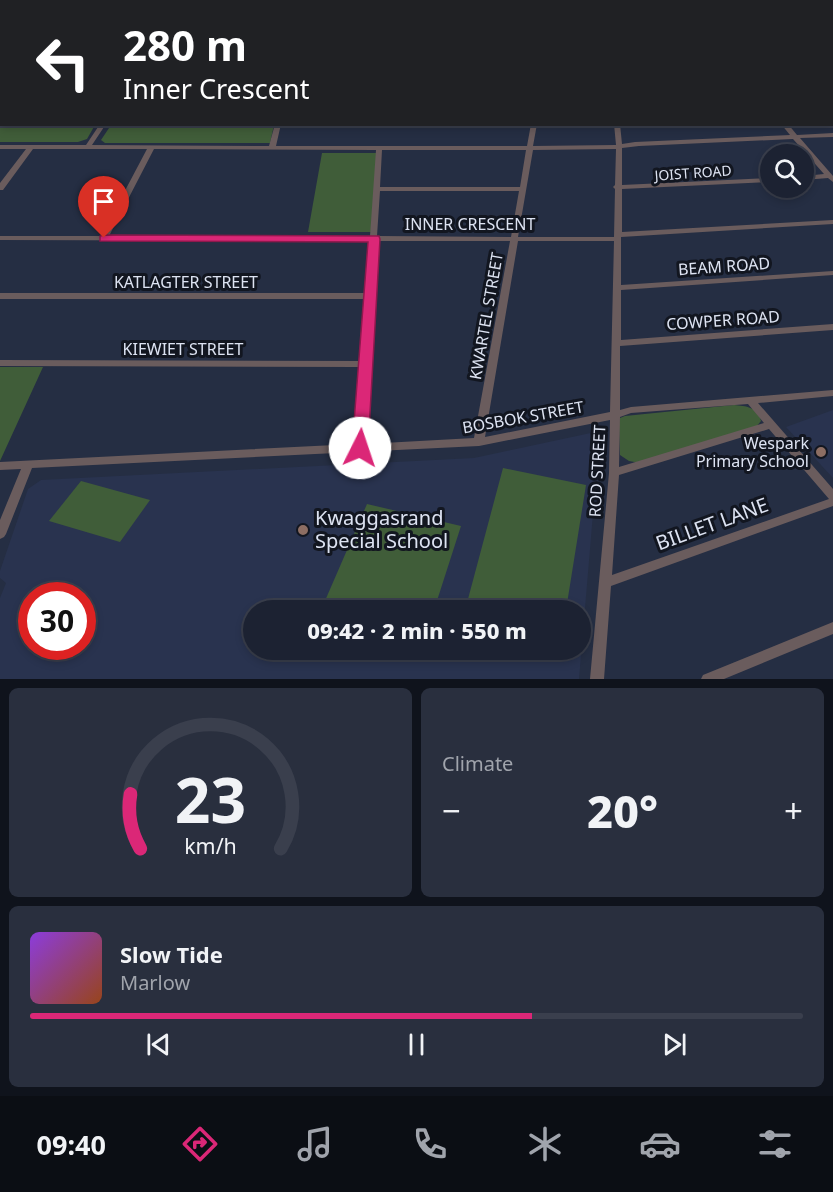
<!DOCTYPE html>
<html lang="en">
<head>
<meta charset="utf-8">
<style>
	body { margin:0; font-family:"Noto Sans",sans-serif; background:#292f3e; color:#f1f3f6; height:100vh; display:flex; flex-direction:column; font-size:22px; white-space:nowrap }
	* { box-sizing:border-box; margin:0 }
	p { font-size:20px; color:#a0a4ac }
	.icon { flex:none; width:33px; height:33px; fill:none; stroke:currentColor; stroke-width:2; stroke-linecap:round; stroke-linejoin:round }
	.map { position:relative; height:679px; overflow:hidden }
	.sheet { display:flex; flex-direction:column; gap:9px; padding:9px; background:#0f131c; flex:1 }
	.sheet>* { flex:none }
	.hud { position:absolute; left:0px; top:0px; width:834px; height:126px; box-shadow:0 3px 9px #0003,0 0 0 2px #3a3f4d; background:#202124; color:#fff; overflow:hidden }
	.fabs { position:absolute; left:760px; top:144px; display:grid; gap:12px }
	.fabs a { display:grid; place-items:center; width:54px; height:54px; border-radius:50%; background:#1c2232; box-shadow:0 3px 9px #0003,0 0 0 2px #3a3f4d; font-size:30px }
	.speed { position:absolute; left:18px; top:582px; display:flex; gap:12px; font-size:30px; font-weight:700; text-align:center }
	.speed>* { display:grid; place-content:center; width:78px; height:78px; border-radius:50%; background:#1c2232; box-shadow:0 3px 9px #0003,0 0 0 2px #3a3f4d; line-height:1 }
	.speed .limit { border:9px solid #d22; background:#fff; color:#111 }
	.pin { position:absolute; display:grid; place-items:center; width:51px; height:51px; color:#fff; margin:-62px -26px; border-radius:50% 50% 50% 0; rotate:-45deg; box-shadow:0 0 6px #0007 }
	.pin .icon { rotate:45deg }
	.me { position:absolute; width:66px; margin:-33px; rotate:4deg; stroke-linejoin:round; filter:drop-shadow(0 0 4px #0008) }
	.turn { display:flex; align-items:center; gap:21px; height:126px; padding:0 24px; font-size:27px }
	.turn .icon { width:78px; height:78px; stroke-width:2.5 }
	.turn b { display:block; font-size:42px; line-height:51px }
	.big { font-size:45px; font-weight:800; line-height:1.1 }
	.sheet .card { flex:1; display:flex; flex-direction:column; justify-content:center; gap:9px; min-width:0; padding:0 21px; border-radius:9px; background:#292f3e }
	.sheet .dial { align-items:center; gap:0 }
	.dial svg { height:156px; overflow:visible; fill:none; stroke:#3a3f4d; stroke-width:7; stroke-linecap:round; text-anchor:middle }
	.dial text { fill:#f1f3f6; stroke:none }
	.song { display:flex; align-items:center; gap:18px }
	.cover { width:72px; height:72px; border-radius:9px; background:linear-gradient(135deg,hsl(270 70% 55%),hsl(20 70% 35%)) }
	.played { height:6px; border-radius:3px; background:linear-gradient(90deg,#db2777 65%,#3a3f4d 65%) }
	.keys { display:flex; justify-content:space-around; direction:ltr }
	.heat { display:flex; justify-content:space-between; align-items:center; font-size:33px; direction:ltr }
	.sheet .tiles { flex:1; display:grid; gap:9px; grid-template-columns:1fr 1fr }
	.card:last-child { grid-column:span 2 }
	.trip { position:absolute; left:243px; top:600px; width:348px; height:60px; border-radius:30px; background:#1c2232; box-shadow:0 3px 9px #0003,0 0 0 2px #3a3f4d; font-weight:800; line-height:60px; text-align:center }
	.tabs { display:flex; height:96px; justify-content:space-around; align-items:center; background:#0b0e14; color:#a0a4ac }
	.tabs .icon { width:42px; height:42px }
	.tabs .active { color:#db2777 }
	.tabs b { font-size:27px; color:#f1f3f6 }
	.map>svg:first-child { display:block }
</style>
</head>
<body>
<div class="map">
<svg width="833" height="679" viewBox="0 0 833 679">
	<rect width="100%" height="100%" fill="#252e43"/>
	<path fill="#29334f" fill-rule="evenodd" d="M833,410V478L786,427Z
		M600,431L579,679H0V598L6,583L0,578V571L28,489L41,480L474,458ZM32,596H82V646H32ZM254,610H580V650H254Z"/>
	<path fill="#405d39" d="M0,0H565L566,1L2,2L0,37Z
		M578,0H833V52L832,2Z
		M0,110L2,124L95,125L87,139L78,142H0Z
		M111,125V124L274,125L270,143H105L101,140Z
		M322,153H377L371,232H308Z
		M0,367H43L0,461Z
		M734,405C746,406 758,407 761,421L756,427L640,463L629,461L620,455L619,423L620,418L625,416Z
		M503,468L586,485L566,610H517L468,599Z
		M81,481L150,500L120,542L49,521Z
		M367,504L461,526L434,610H321Z"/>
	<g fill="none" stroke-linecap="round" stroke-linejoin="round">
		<path stroke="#424d74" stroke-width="1.5" d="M272,2L283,0"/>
		<path fill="#6a5c5d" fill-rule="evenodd" d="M571,0H576L577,2H572Z
			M0,52H2V56H0Z
			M832,65H833V69H832Z
			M832,102H833V106H832Z
			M100,124H106L92,145L269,146L275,124H281L276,146H527L531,124H537L533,146L616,145L614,124H620L622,144L635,142L790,135L781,124H788L797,135L833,133V137L800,138L833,176V182L828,178L804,180V176L824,174L793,139L639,146L622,148V185L771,178V182L622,189V232L833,220V224L621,237V285L833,271V275L621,290V340L833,324V330L620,346V410L631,407L833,390V396L758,403L833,489V506L611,586L604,679H590L609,473L610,420L479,446L32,468L6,534L4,537L0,539V520L21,469L0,470V462L355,444L360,367L0,366V360L361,361L365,299H0V293H366L369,241L0,240V236H101L147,149H33L3,190H0V183L26,149H0V145H86ZM154,149L376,150L370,236H109ZM616,149L615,185L613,187L615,189L614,237H518L533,150ZM382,150H526L520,187H380ZM380,191H519L511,237L377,236ZM377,241H510L474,438L365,444L374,298L375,296L374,294ZM518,241H614L610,412L485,437ZM748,404L764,423L619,467L620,417L631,413ZM769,429L829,499L612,575L619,475Z
			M833,622V634L724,679H701L703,675Z"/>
		<path fill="#a4888a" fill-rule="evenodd" d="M0,41H2V45H0Z
			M832,53H833V57H832Z"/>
	</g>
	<path fill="#db2777" stroke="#8e194d" stroke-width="1.5" d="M104,235L379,236L380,239L368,448L366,452H354L352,448L368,242L100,241V236Z"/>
	<g fill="#8d6e63" stroke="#121620" stroke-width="2">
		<circle cx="821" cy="452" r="6"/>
		<circle cx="303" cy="530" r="6"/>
	</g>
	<g text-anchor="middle" stroke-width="6" stroke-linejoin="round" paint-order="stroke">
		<g font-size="14" fill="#dde3f2" stroke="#121620">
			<text transform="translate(693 173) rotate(-4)" y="5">JOIST ROAD</text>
		</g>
		<g font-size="16" fill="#dde3f2" stroke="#121620">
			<text x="470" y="230">INNER CRESCENT</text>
			<text transform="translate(724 266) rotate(-4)" y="6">BEAM ROAD</text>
			<text x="186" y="288">KATLAGTER STREET</text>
			<text transform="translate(486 316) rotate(-80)" y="6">KWARTEL STREET</text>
			<text transform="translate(723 320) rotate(-4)" y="6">COWPER ROAD</text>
			<text x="183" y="355">KIEWIET STREET</text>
			<text transform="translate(523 417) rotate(-10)" y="6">BOSBOK STREET</text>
			<text transform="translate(597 471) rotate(-87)" y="6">ROD STREET</text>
		</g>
		<g font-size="16" fill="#dde3f2" stroke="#121620" text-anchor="end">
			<text x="809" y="449">Wespark<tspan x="809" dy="18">Primary School</tspan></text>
		</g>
		<g font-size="20" fill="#dde3f2" stroke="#121620" text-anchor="start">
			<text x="315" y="525">Kwaggasrand<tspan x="315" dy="23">Special School</tspan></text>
		</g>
		<g font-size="20" fill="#dde3f2" stroke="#121620">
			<text transform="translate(712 524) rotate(-20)" y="7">BILLET LANE</text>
		</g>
	</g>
</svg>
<div class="fabs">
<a><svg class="icon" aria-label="search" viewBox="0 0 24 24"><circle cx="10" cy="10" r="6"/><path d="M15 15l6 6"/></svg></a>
</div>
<div class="speed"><div class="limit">30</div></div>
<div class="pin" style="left:104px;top:238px;background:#d93025"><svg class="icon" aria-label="arrive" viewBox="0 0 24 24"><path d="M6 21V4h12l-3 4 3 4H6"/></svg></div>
<svg class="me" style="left:360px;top:448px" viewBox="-20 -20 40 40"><circle r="19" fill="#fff"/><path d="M0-13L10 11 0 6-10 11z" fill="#db2777"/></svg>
<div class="trip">09:42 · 2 min · 550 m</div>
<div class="hud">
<div class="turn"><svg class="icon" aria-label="left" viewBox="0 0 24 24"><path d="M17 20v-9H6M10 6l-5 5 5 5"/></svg><div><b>280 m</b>Inner Crescent</div></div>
</div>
</div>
<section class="sheet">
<div class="tiles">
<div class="card dial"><svg viewBox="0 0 100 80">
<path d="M14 69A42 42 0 1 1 86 69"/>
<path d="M14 69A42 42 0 0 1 9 41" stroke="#db2777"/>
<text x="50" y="56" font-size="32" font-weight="700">23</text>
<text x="50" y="72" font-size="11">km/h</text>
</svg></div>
<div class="card"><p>Climate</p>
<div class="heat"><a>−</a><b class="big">20°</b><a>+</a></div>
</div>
<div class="card">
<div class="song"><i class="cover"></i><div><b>Slow Tide</b><p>Marlow</p></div></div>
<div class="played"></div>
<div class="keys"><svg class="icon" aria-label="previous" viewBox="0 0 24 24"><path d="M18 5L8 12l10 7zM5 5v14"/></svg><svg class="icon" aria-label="pause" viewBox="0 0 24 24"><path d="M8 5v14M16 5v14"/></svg><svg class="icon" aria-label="next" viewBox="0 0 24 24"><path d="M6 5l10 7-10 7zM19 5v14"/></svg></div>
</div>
</div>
</section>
<nav class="tabs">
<b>09:40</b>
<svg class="icon active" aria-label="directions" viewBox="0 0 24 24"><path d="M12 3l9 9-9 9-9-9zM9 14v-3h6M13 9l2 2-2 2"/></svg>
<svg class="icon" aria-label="music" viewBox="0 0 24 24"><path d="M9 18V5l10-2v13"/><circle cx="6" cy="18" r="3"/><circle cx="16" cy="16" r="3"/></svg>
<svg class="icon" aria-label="phone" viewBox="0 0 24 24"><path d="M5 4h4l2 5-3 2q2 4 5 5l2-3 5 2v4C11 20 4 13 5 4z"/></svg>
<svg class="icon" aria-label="climate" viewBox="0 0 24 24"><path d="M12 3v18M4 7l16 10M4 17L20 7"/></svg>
<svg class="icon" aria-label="car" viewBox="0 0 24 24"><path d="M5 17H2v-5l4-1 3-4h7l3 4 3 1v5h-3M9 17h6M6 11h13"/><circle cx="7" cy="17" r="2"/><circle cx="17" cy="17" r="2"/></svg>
<svg class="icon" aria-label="filters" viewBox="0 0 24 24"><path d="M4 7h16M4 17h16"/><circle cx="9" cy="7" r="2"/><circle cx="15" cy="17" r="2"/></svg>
</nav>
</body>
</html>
